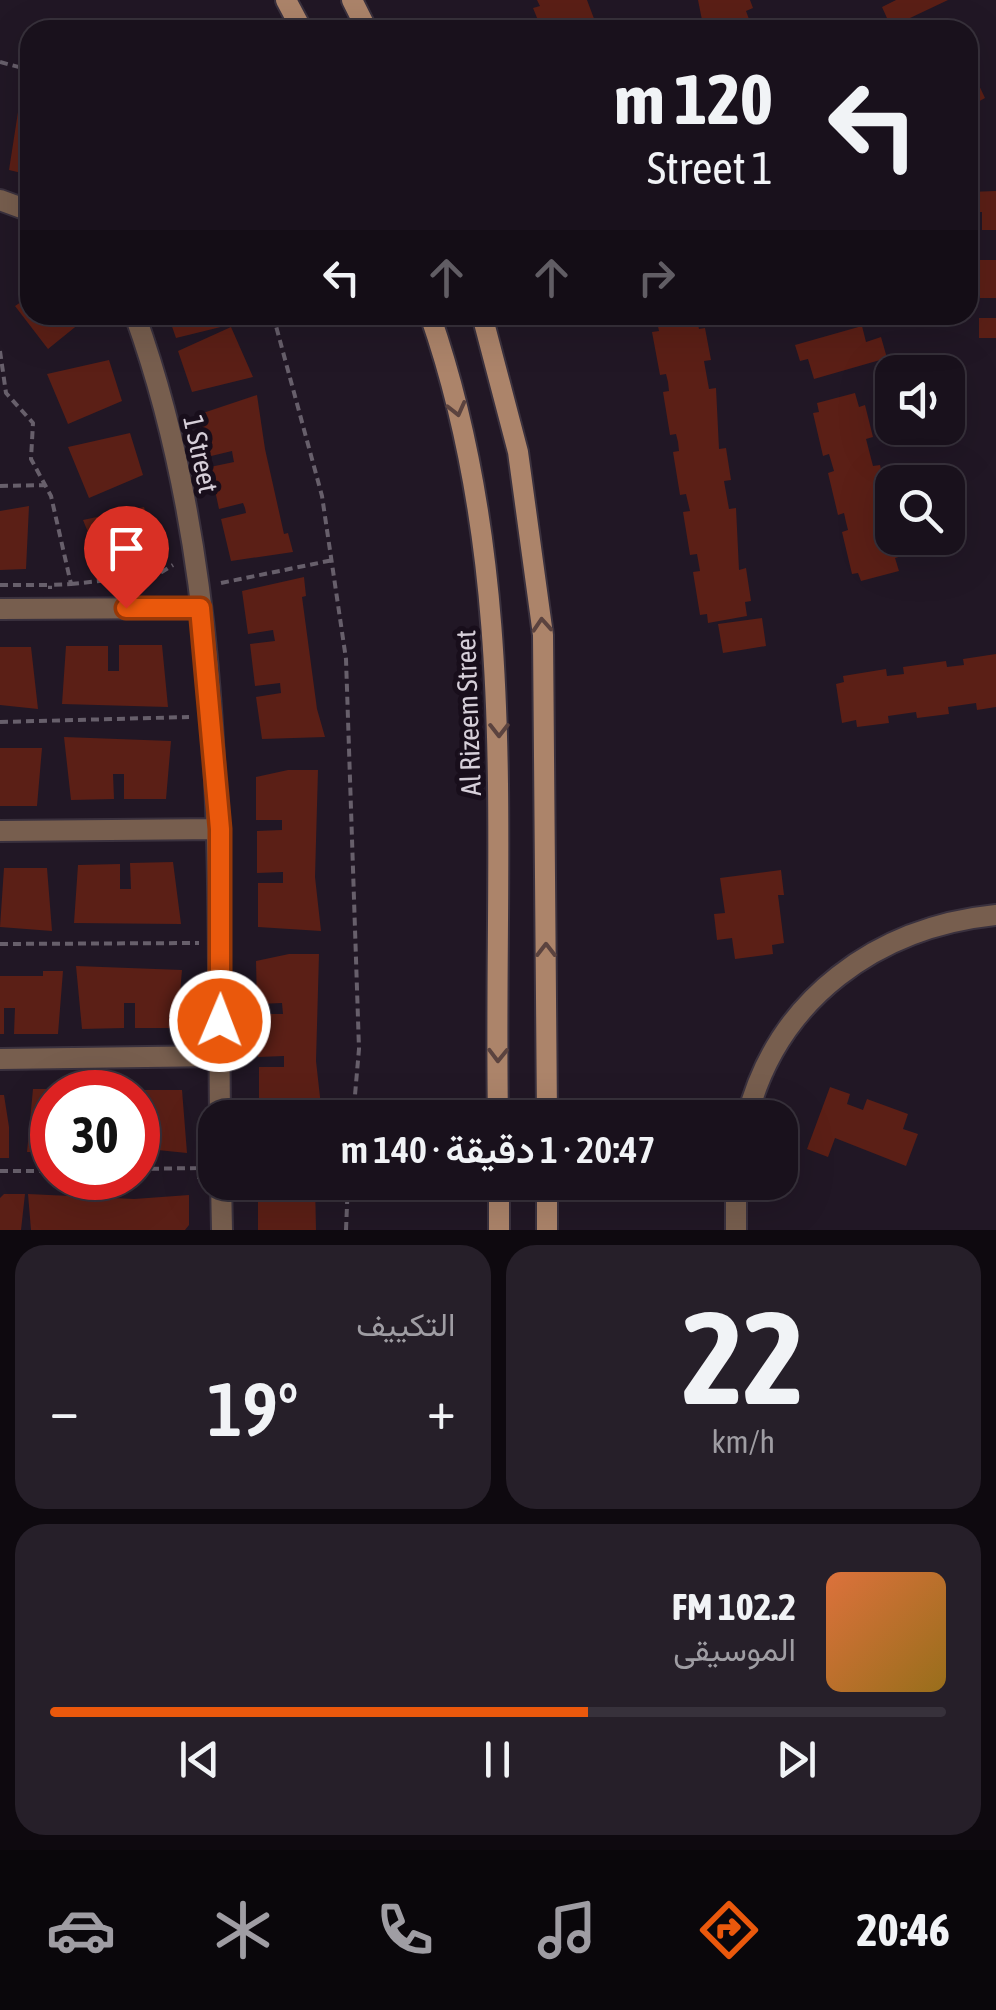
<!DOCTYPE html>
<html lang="ar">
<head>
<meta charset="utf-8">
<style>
	body { margin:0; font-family:"Asap Condensed",Vazirmatn,sans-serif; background:#261f29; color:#f1f3f6; direction:rtl; height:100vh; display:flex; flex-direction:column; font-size:38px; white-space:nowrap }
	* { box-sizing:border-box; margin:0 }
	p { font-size:32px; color:#9f9da3 }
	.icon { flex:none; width:55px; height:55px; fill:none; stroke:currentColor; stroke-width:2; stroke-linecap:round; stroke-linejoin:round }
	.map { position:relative; height:1230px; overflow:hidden; direction:ltr }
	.drawer { display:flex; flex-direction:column; gap:15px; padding:15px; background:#0e090f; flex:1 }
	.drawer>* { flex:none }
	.guide { position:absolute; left:20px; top:20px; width:958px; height:305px; border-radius:30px; box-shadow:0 10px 40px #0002,0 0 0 2px #37313b; direction:rtl; background:#19111c; color:#f1f3f6; overflow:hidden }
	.fabs { position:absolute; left:875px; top:355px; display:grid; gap:20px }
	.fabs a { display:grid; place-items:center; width:90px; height:90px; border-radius:20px; background:#19111c; box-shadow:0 10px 40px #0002,0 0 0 2px #37313b; font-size:50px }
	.speed { position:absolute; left:30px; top:1070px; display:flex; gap:20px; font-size:50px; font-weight:700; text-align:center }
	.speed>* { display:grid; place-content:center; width:130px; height:130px; border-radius:50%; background:#19111c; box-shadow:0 10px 40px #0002,0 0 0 2px #37313b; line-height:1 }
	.speed .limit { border:15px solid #d22; background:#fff; color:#111 }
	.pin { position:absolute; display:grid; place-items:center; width:85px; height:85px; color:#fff; margin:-102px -42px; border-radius:50% 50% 50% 0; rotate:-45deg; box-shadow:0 0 10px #0007 }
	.pin .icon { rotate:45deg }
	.me { position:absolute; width:110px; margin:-55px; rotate:1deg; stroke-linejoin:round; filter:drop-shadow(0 0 8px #0008) }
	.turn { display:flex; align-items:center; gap:35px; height:210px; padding:0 40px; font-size:45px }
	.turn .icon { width:130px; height:130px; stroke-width:2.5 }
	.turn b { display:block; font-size:70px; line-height:85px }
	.lanes { display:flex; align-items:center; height:95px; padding:0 40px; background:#0003; justify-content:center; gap:50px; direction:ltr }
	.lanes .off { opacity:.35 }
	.big { font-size:75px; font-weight:600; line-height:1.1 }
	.drawer .widget { flex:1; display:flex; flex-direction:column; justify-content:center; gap:15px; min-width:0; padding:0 35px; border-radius:30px; background:#261f29 }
	.drawer .dial { align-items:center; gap:0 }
	.dial b { font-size:130px; line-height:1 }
	.song { display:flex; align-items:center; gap:30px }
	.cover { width:120px; height:120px; border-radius:15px; background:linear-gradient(135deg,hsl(20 70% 55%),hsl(40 70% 35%)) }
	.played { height:10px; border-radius:5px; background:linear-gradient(90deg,#ea580c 60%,#37313b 60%) }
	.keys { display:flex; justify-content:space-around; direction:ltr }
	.heat { display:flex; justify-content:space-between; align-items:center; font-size:55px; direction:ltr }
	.drawer .tiles { flex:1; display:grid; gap:15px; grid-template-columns:1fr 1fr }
	.widget:last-child { grid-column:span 2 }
	.trip { position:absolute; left:198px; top:1100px; width:600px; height:100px; border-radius:30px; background:#19111c; box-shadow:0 10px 40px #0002,0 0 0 2px #37313b; font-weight:600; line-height:100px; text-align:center; direction:rtl }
	.dock { display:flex; height:160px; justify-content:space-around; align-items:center; background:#0a070b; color:#9f9da3 }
	.dock .icon { width:70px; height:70px }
	.dock .current { color:#ea580c }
	.dock b { font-size:45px; color:#f1f3f6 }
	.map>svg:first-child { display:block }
</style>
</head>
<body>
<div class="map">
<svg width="996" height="1230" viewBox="0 0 996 1230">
	<rect width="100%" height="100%" fill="#211725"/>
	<path fill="#5b1f16" d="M537,0H587L596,24L591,30H542L533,8L540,6Z
		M698,0H750L753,8L746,11L753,30H704Z
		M896,0H948L891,27L882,7Z
		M975,77L985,98L974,104L979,114L968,120V81Z
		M18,112L30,115V175L9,170Z
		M996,191V230H982V212H968V192Z
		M968,260H996V298H980V280L968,281Z
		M30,296V315H90L48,349L15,306Z
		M168,315H234L237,323L176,338Z
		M696,315L699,329L705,328L711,360L704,361L709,389L716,388L719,449L726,448L731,480L724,481L729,509L736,508L739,570L746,568L751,601L745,602L747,616L708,623L707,614L700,615L693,572L700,571L697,554L690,555L683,512L690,511L686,494L680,495L673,452L679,451L678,442L676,434L670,435L663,392L669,391L668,382L666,374L660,375L652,332L659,331L657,322Z
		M979,318H996V338H979Z
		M862,326L866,342L881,337L887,358L814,379L808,359L800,361L795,345Z
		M231,327L253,377L192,392L178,351Z
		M109,360L122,401L68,424L47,374Z
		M855,393L859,407L865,405L873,437L866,439L873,466L880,465L887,496L881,498L902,556L895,558L899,571L861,581L858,573L852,574L842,532L848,530L846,522L844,513L838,515L828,473L834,471L829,454L823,456L813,413L819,412L817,403Z
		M257,395L265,449L284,534L288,533L293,552L231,561L221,519L246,513L245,508L243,503L219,509L210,467L234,462L233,457L232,451L207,457L197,415Z
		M130,433L143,475L89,498L68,447Z
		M29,506L26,569L0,570V511Z
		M144,507L157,548L104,571L83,520Z
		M304,577L306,596L302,597L317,709L325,737L262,739L256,697L281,693L280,683L255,686L250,644L275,641L274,636L273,630L248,634L242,591Z
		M762,618L766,646L723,653L718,624Z
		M119,645H162L168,707L62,704L66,646H108V671H119Z
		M0,647H31L38,709L0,705Z
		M996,654V707L977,710L976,703L948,707L949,714L917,718L916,712L888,716L889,723L857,727L856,720L842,723L836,684L844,682L843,676L886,669L887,676L904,674L903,667L946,661L947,667L964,665L963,659Z
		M64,737L171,741L166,799H124V774H113L114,799L71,800Z
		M0,748H42L37,806H0Z
		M288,770H318L315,877L321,931L258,927V883H283V872L257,873V831L282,830V820H256V777Z
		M173,862L181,924L74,923L78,865L120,864V889H131L130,863Z
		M4,868H47L52,931L0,927Z
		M781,870L784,895H778L784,943L772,945L773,954L735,959L732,938L717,940L714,914L725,913L720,878Z
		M289,954H319L316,1061L322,1115L259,1110V1067H284V1056L258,1057V1014H283L282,1003L257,1004L256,961Z
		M76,966L182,970L177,1028H135V1003H124V1028L82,1029Z
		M43,971H63L58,1034H14L15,1008H4V1034H0V976H43Z
		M830,1087L850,1094L847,1104L863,1110L867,1099L908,1114L903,1129L918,1134L906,1166L835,1138L828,1157L807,1149Z
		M33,1089H52V1148L47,1152H27Z
		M139,1090H182L187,1153L138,1148Z
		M0,1095H4L9,1127V1158H0Z
		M257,1182H315L316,1230H258V1200H283L282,1189L257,1190Z
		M4,1194H25L21,1230H0V1198Z
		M28,1194L134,1199L189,1195V1225L185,1230H31Z"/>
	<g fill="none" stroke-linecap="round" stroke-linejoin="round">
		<defs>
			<path id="street" d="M0,200L30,211
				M135,315C228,573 217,849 220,1118
				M0,609L200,608
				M0,831L220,829
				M0,1059L219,1056
				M747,1118C777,998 878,927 996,915
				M221,1182L222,1230
				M736,1182V1230"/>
			<path id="secondary" d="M286,0L302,30
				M352,0L367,30
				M430,315C521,576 493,847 498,1118
				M482,315L518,452L543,635L547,1118
				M499,1182V1230
				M547,1182V1230"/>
		</defs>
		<use href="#street" stroke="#3a313e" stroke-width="24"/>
		<use href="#secondary" stroke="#3a313e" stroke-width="24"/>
		<path stroke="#675f6b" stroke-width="4" stroke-dasharray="8 5" stroke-linecap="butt" d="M0,62L30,70
			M273,315L322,496L346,659L359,1049L353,1118
			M0,351L6,393L33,423L31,459L51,496L71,584L50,585V589
			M196,455L200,454L204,481
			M0,486L46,485
			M221,583L333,560
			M71,584L157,575L173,565
			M0,585H50
			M0,722L189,717
			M0,944L199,943
			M199,1123V1179
			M138,1169L199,1168
			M0,1171H52
			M346,1230L348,1182"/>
		<use href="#street" stroke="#775e4e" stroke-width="20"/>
		<use href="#secondary" stroke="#ac846a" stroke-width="20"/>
	</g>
	<defs><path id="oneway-chevron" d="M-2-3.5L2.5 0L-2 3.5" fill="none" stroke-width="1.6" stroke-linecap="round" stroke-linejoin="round" transform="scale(2.5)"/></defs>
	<g stroke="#5b433f">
		<use href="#oneway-chevron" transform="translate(457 409) rotate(76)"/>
		<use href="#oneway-chevron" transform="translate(542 625) rotate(-94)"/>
		<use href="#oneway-chevron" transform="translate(499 730) rotate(90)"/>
		<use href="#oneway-chevron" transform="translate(546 950) rotate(-90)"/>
		<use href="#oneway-chevron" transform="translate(498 1055) rotate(91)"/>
	</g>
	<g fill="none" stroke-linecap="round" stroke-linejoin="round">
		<defs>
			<path id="route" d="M126,608H200L220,829V1021"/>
		</defs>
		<use href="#route" stroke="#983908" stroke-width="25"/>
		<use href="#route" stroke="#ea580c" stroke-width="18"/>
	</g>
	<g text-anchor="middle" stroke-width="10" stroke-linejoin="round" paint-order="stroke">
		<g font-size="28" fill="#d6cfd9" stroke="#180e1b">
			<text transform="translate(201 454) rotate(78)" y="10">1 Street</text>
			<text transform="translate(468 713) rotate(-92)" y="10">Al Rizeem Street</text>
		</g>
	</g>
</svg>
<div class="fabs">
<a><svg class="icon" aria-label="sound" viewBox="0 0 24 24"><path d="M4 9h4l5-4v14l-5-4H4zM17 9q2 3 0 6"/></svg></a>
<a><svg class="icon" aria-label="search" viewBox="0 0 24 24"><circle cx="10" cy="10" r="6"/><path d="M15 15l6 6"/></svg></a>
</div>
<div class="speed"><div class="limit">30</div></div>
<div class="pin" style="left:126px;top:608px;background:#d93025"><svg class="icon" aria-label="arrive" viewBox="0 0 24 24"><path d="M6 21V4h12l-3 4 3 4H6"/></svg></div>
<svg class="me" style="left:220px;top:1021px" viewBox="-20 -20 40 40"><circle r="17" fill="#ea580c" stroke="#fff" stroke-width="3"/><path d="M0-11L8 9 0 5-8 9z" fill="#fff"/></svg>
<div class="trip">20:47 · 1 دقيقة · 140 m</div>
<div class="guide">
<div class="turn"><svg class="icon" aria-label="left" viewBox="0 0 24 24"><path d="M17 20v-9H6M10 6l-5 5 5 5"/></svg><div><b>120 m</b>1 Street</div></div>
<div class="lanes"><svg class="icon" aria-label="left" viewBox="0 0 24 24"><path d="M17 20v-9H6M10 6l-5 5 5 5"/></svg><svg class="icon off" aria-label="ahead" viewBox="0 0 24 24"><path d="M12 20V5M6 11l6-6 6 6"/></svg><svg class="icon off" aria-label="ahead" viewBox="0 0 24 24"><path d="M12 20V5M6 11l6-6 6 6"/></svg><svg class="icon off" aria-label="right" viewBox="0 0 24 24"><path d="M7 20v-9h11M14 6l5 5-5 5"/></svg></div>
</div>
</div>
<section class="drawer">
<div class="tiles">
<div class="widget dial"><b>22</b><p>km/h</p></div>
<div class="widget"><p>التكييف</p>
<div class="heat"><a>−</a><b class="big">19°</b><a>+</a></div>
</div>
<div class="widget">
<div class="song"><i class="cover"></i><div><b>102.2 FM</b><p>الموسيقى</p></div></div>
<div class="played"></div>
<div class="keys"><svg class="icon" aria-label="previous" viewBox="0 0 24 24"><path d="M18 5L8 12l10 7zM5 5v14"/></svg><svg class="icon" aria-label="pause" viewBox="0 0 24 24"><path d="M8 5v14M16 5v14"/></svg><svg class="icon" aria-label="next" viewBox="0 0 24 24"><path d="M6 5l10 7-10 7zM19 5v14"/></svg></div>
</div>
</div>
</section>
<nav class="dock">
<b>20:46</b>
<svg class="icon current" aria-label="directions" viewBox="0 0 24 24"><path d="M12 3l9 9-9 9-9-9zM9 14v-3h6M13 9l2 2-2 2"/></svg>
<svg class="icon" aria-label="music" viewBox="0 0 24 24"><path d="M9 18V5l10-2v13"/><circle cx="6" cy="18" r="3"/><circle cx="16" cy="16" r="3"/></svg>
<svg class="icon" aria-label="phone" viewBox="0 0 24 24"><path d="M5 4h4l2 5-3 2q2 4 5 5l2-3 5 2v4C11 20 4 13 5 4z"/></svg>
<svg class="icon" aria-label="climate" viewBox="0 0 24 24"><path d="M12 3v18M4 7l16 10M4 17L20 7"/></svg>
<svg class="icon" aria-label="car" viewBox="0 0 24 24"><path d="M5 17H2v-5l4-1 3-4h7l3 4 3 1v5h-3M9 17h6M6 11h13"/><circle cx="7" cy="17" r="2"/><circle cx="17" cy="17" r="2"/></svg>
</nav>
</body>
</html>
